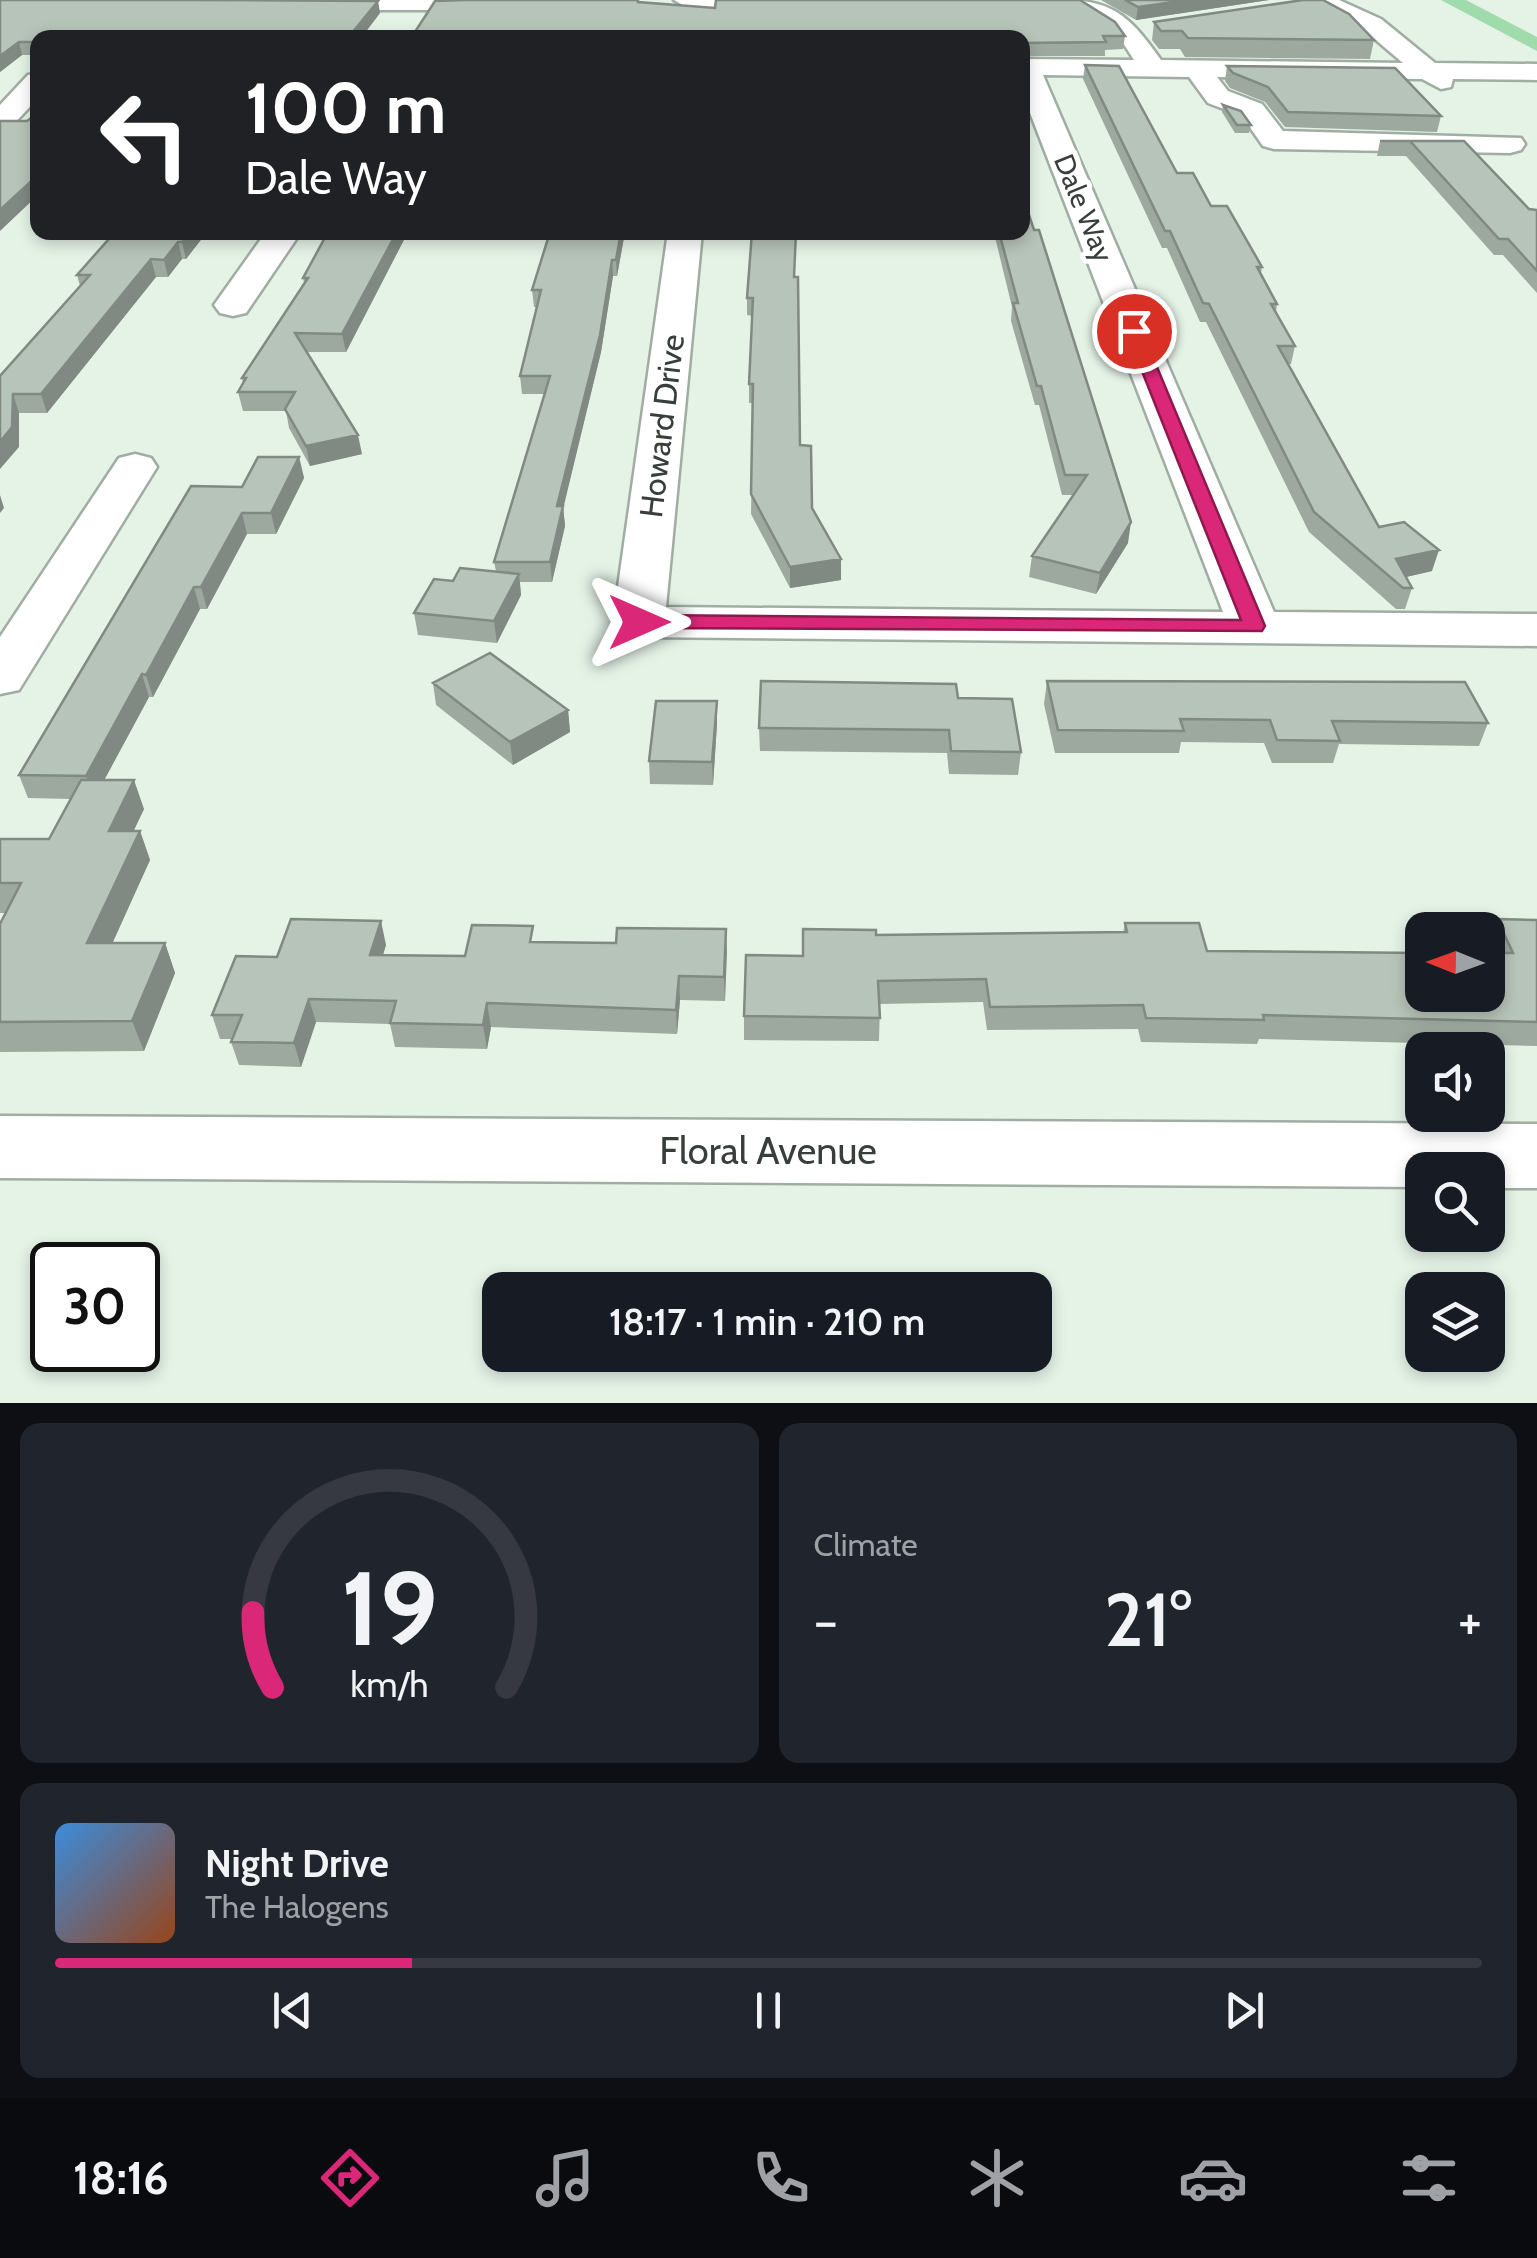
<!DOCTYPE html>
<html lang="en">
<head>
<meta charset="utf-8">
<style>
	body { margin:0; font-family:Cabin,sans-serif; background:#20242c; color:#f1f3f6; height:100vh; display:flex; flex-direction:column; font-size:38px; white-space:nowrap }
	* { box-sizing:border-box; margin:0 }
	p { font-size:32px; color:#9ea1a6 }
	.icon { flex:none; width:55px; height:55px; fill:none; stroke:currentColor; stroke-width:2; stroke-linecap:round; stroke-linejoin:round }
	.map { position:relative; height:1403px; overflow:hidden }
	.panel { display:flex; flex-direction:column; gap:20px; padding:20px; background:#0d0f14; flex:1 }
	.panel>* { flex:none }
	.banner { position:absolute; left:30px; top:30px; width:1000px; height:210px; border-radius:20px; box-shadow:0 5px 15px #0003; background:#202124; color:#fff; overflow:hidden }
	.needle { width:65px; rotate:271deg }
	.buttons { position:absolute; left:1405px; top:912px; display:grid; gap:20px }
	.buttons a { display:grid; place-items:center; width:100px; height:100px; border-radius:20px; background:#171b24; box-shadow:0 5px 15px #0003; font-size:50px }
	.speed { position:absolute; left:30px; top:1242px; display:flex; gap:20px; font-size:50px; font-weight:700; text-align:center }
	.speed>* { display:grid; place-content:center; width:130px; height:130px; border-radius:50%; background:#171b24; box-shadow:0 5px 15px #0003; line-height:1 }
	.speed .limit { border:5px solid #111; border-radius:15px; background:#fff; color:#111 }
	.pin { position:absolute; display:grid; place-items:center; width:85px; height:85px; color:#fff; margin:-42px; border:5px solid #fff; border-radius:50%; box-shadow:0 2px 10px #0007 }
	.me { position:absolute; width:110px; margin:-55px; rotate:90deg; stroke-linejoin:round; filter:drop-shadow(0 0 8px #0008) }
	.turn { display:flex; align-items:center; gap:35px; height:210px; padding:0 50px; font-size:45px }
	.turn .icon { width:130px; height:130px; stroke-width:2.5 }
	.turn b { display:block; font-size:70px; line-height:85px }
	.big { font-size:75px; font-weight:600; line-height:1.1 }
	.panel .card { flex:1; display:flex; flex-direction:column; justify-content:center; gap:15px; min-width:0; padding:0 35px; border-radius:20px; background:#20242c }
	.panel .dial { align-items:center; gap:0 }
	.dial svg { height:260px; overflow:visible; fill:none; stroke:#363941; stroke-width:7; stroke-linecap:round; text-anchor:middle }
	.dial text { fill:#f1f3f6; stroke:none }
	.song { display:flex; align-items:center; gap:30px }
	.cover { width:120px; height:120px; border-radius:15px; background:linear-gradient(135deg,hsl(210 70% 55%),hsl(20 70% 35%)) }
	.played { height:10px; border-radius:5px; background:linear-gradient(90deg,#db2777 25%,#363941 25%) }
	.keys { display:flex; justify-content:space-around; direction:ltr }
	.heat { display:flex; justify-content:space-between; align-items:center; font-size:55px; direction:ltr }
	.panel .tiles { flex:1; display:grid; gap:20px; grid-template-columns:1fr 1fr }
	.card:last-child { grid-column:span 2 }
	.trip { position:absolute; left:482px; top:1272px; width:570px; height:100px; border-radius:20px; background:#171b24; box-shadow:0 5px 15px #0003; font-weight:600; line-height:100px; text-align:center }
	.dock { display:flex; height:160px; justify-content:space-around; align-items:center; background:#090b0e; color:#9ea1a6 }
	.dock .icon { width:70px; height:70px }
	.dock .on { color:#db2777 }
	.dock b { font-size:45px; color:#f1f3f6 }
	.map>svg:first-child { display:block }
</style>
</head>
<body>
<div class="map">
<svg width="1537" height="1403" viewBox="0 0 1537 1403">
	<rect width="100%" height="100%" fill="#e5f3e7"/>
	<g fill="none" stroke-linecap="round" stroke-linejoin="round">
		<path fill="#a0dcab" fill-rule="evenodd" d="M1441,0H1466L1537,37V51Z"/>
		<defs>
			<path id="minor" d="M293,0H475L477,3L465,10H303L295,8Z
				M674,0H801L803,2L791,9L686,7Z
				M1065,0C1116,0 1133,21 1161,60L1403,63L1363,29L1308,0H1339L1381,19L1435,63L1537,64V80L1453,79L1451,87L1441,89L1422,79L1217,77L1228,91L1262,104L1283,131L1521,138L1525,144L1521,150L1510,153L1274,149L1263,146L1242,116L1208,103L1189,77L1043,75L1274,612L1537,614V646L639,637L621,633L613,622L668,232H702L666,607L1223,612L1022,92V59L1134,60L1116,32Z
				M38,73V98L10,128L0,131V105L28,75Z
				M266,232H301L246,313L233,316L220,313L214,305Z
				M135,454L151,458L157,467L19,690L0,694V637L119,458Z
				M0,1116L1537,1124V1188H1488V1170H1422V1187L0,1178Z"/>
		</defs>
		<use href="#minor" stroke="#a0ada2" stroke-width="5"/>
		<use href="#minor" fill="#fff" fill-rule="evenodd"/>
	</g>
	<path fill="#9da99f" d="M0,0L380,13L361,38H38V55H22L0,72Z
		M1101,0H1269L1136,20Z
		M464,1L643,3L1125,36L1123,49L1105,50V56H1022V38Z
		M1154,22L1374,40L1370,59L1185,57L1180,49H1159L1152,40Z
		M1085,65L1177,173L1211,206L1262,267L1261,274L1277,304L1276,312L1295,346L1291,364H1289L1379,527L1432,571L1406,577L1412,588L1405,609H1396L1309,532L1206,322H1200L1167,248H1162L1083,79Z
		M1227,66L1441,116L1437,132L1285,127L1265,102L1230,88L1225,81Z
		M1223,105L1251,125L1249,133H1235L1222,112Z
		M1380,141H1464L1529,209L1537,210V293L1503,255H1494L1406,156H1377Z
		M115,232H207L186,259H182L168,277H156L47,413H19V447L0,376L80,286L77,275Z
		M328,232H408L346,352H307L362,454L310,466L289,428L286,411H243L238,392L243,383L242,378L304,283L303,278Z
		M550,232H625L617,276H613L601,352L563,506L565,526L552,582H520L521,595L497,643L418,635L414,613L453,581L496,571L494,562L545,394H522L520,376L537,307H534L532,290Z
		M990,232H1022L1128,543L1096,594L1029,577L1032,556L1073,495H1062L1039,405H1035L1011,321L1012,307L994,233Z
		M795,277L800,445L812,508L841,580L790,588L751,514L753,403H749V384L752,316L747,315V298Z
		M299,457L304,478L276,534H247L207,609H200L153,697H149L104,780L144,809L133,831H140L150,860L112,943H165L175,973L144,1051L0,1052V924L6,913H0V839H49L71,799L28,798L19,775L242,487Z
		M1047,681L1488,723L1479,746L1339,744L1333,763H1272L1264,743L1181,742L1179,753H1055L1044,704Z
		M433,683L568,710L570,732L513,765L436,705Z
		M958,698L1021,752L1018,775L949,774L947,753L760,751L759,728Z
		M717,701V724L713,785L650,784L649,761Z
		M1497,919L1537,920V1046L1259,1039L1257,1044L1141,1042L1138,1029L987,1030L983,1002L880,1004L879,1041L744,1040V1016L876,935L1123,933L1125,923L1207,951L1492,953L1488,943Z
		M726,929L725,1001L680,1000L677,1034L491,1027L487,1049L395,1047L390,1024L316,1022L301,1067L239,1065L231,1042L232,1039H220L212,1015L277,957L386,945L383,955L465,956L535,942L616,943Z"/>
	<path fill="#808982" d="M1188,0H1269L1136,20L1138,7Z
		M378,1L380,13L361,38H348Z
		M19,42L22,55L0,72V56Z
		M38,175V195L0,231V210Z
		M190,232H207L186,259L182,242Z
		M397,232H408L346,352L342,334Z
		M621,232H625L617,276L616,260Z
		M178,242L182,259L168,277L164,260Z
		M151,259L156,277L47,413L41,394Z
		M612,260L613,276L601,352L559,526L557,506Z
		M13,394L19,413V447L0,469V442Z
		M358,435L362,454L310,466L306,446Z
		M299,457L304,478L276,534L271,513Z
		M0,495L4,508L0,513Z
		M563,506L565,526L552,582L550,562Z
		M242,513L247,534L207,609L201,587Z
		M1131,522L1128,543L1096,594L1100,573Z
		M1439,550L1432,571L1393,580L1396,559Z
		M841,559V580L790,588V567Z
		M519,574L521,595L497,643L494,621Z
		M194,587L200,609L153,697L146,675Z
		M142,674L149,697L94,799L86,776Z
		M717,701V724L713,785L712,762Z
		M568,710L570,732L513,765L510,742Z
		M134,780L144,809L120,860L109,831Z
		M140,831L150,860L99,973L87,943Z
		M381,921L386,945L375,979L370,955Z
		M726,929L727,953L725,1001L724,977Z
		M165,943L175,973L144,1051L132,1021Z
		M679,976L680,1000L677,1034L676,1010Z
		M309,999L316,1022L301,1067L294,1043Z
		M487,1003L491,1027L487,1049L483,1025Z"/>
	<path fill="#b7c4b9" stroke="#808982" stroke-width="2.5" d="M0,0H191L378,1L348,38H38V42H19L0,56Z
		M465,0H638V2L715,8L716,0H1080L1115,22L1125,36H1103L1106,42L1022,43V38H411L435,1Z
		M1125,0H1188L1138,7Z
		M1303,0H1323L1349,14L1374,40L1188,38L1182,31H1161L1154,22Z
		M1085,65L1119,66L1177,173H1193L1211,206H1227L1262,267H1257L1277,304H1271L1295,346H1278L1379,527L1404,522L1439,550L1396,559L1412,588H1403L1314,512L1209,304L1203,303L1170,231H1165Z
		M1227,66L1395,68L1441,116L1288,112L1268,87L1233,73Z
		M1223,105L1241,111L1251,125H1237Z
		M38,113V175L0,210V121H27Z
		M1380,141H1464L1529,209L1537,210V271L1508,239H1499L1410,141Z
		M1022,194L1034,230H1039L1131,522L1100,573L1032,556L1087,475H1065L1041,386H1037L1013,303H1018L999,232H1022Z
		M115,232H190L182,242H178L164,260L151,259L41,394H13L12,427L0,442V376L90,275H77Z
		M328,232H397L342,334L295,333L358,435L306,446L285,409L295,392H238L246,378H242L308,278H303Z
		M550,232H621L616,260H612L600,335L557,506H563L550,562H494L550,376H520L541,290H532Z
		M752,232H796L794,277H798L800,445L811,446L812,508L841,559L790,567L751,494L753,384H749L753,298H747Z
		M258,457H299L271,513H242L201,587H194L146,675L142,674L86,776L19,775L191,486L242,487Z
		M460,568L519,574L494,621L414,613L434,579L453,581Z
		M490,653L568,710L510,742L433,683Z
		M761,681L956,684L958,698L1012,699L1021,752L951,751L949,730L759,728Z
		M1047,681L1465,682L1488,723L1332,721L1340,741L1277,740L1270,720L1180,719L1184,731L1058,730Z
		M656,701H717L712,762L649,761Z
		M81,780H134L109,831H140L87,943H165L132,1021L0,1022V924L21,883H0V839H49Z
		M291,919L381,921L370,955L465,956L472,925L533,926L530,942L616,943L617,928L726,929L724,977L679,976L676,1010L487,1003L483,1025L390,1023L396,1001L309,999L294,1043L231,1042L242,1015H212L236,956L277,957Z
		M1497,919L1537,920V1022L1263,1015L1264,1020L1146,1018L1143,1005L990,1007L986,979L878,981L880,1018L744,1016L746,955L803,956V929L876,930V935L1127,932L1125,923H1199L1207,951L1422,953V995H1488V953H1513Z"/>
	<path fill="#db2777" stroke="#8e194d" stroke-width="2.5" d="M1134,326L1142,331L1265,626L1262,631L639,628L628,622L639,615L1241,620L1126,331Z"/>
	<g text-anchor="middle" stroke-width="10" stroke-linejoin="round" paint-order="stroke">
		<g font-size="28" fill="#383e39" stroke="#fff">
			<text transform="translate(1084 208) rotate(68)" y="10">Dale Way</text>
		</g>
		<g font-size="32" fill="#383e39" stroke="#fff">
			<text transform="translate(662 426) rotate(-83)" y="11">Howard Drive</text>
		</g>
		<g font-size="38" fill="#383e39" stroke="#fff">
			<text x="768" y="1164">Floral Avenue</text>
		</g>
	</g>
</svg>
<div class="buttons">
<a><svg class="needle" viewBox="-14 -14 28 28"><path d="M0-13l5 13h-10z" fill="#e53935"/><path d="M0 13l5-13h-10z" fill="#9ea1a6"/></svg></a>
<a><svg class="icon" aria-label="sound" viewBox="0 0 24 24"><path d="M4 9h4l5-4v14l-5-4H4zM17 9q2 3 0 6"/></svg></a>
<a><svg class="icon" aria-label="search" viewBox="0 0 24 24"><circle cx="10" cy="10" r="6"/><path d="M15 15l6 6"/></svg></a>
<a><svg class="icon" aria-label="layers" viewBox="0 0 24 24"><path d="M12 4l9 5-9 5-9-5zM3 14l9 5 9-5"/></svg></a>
</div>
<div class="speed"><div class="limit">30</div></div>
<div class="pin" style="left:1134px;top:331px;background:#d93025"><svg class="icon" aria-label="arrive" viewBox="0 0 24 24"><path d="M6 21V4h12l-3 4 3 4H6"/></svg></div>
<svg class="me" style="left:639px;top:622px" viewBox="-20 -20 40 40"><path d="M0-17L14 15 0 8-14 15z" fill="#db2777" stroke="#fff" stroke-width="4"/></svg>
<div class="trip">18:17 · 1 min · 210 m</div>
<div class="banner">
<div class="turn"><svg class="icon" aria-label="left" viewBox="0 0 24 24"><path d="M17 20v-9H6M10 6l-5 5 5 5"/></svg><div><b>100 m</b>Dale Way</div></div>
</div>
</div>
<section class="panel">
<div class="tiles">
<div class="card dial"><svg viewBox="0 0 100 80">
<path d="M14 69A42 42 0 1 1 86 69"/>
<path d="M14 69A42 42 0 0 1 8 46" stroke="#db2777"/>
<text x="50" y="56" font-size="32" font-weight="700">19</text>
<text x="50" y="72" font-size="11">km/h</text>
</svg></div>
<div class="card"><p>Climate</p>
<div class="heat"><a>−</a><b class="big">21°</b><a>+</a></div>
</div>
<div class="card">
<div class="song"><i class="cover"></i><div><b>Night Drive</b><p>The Halogens</p></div></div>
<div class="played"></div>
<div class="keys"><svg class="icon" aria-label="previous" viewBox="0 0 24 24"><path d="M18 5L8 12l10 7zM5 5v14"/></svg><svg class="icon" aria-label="pause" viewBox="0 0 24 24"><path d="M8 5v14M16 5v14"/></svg><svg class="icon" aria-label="next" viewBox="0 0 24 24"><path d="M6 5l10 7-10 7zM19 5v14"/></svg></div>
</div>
</div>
</section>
<nav class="dock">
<b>18:16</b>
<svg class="icon on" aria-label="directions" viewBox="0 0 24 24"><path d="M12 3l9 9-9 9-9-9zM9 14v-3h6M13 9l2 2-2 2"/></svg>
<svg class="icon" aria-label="music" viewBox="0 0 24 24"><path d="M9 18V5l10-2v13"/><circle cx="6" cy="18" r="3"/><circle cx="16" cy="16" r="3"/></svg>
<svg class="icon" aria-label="phone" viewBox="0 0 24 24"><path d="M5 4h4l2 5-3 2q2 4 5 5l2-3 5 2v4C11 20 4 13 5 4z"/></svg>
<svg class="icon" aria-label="climate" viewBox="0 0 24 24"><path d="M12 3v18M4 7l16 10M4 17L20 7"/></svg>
<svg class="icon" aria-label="car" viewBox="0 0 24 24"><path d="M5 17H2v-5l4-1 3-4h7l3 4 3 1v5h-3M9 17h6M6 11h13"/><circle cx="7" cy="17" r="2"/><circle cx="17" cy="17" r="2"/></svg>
<svg class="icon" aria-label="filters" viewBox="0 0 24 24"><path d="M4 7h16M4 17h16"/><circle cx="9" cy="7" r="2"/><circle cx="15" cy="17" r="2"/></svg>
</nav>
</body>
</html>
